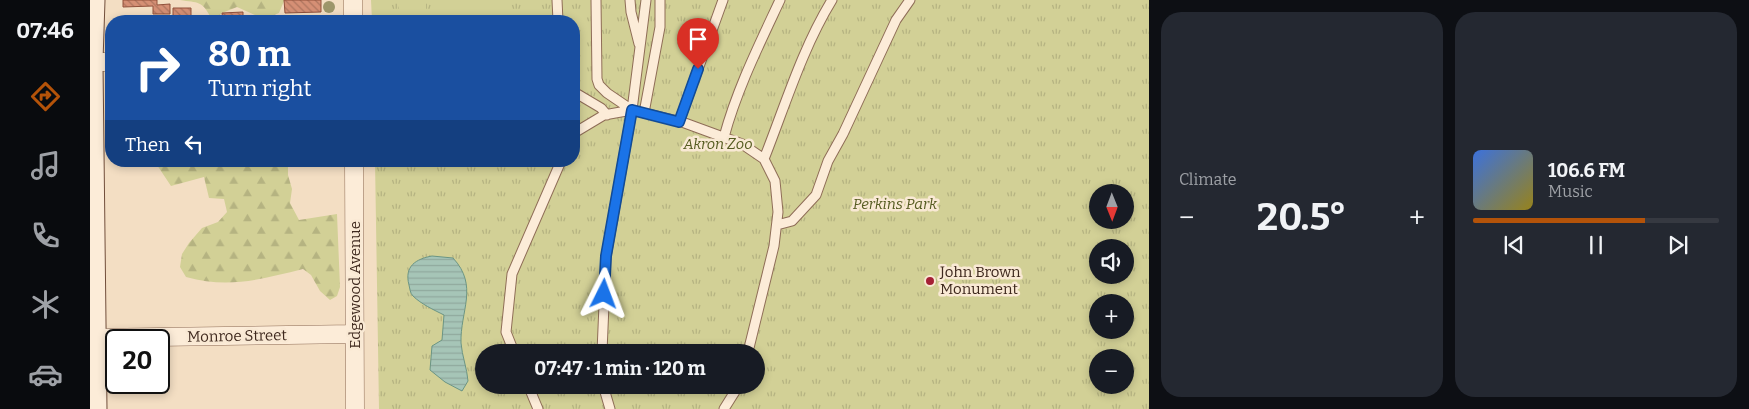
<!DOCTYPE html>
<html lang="en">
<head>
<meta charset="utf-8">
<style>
	body { margin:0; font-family:Bitter,serif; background:#242831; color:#f1f3f6; height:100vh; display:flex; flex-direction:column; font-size:19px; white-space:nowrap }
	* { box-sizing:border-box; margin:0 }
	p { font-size:16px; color:#9ea1a6 }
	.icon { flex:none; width:28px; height:28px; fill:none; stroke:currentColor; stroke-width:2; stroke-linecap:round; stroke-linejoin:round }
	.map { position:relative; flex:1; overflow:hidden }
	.sheet { display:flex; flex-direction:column; gap:12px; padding:12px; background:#0d0f14; width:600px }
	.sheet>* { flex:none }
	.guide { position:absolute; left:15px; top:15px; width:475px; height:152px; border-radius:20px; box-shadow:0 2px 8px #0003; background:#1a4fa0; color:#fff; overflow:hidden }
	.needle { width:32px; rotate:179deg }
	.controls { position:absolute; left:999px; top:184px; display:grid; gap:10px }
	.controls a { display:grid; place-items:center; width:45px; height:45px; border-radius:50%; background:#171b24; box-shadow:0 2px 8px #0003; font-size:25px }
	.speed { position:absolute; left:15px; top:329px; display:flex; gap:10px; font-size:25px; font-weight:700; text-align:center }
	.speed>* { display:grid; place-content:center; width:65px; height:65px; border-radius:50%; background:#171b24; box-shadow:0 2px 8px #0003; line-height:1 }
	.speed .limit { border:2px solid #111; border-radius:8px; background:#fff; color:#111 }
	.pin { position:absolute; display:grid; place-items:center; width:42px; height:42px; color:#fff; margin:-51px -21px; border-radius:50% 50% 50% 0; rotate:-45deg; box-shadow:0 0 5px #0007 }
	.pin .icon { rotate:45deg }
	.me { position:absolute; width:55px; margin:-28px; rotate:3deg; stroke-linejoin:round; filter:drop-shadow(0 0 4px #0008) }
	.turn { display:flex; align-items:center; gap:18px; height:105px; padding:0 20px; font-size:22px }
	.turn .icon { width:65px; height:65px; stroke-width:2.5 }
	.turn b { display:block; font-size:35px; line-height:42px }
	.then { display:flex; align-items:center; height:48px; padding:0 20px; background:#0003; gap:10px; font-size:19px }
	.big { font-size:38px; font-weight:700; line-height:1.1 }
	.sheet .widget { flex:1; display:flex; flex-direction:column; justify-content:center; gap:8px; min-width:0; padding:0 18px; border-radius:20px; background:#242831 }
	.song { display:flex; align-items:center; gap:15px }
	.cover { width:60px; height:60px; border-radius:8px; background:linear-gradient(135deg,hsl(220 70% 55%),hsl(50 70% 35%)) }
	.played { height:5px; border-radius:2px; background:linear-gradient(90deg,#b45309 70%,#363941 70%) }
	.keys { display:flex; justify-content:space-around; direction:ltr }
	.heat { display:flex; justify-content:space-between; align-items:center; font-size:28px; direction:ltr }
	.sheet .tiles { flex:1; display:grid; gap:12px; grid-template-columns:repeat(2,1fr) }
	.trip { position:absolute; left:385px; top:344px; width:290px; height:50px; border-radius:25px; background:#171b24; box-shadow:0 2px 8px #0003; font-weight:700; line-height:50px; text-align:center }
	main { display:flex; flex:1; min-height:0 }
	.dock { display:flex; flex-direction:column; width:90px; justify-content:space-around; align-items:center; background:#090b0e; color:#9ea1a6 }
	.dock .icon { width:35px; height:35px }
	.dock .active { color:#b45309 }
	.dock b { font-size:22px; color:#f1f3f6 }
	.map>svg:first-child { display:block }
</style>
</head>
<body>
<main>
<nav class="dock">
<b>07:46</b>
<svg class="icon active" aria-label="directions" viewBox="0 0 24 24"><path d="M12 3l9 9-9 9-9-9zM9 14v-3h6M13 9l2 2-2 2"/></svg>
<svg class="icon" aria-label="music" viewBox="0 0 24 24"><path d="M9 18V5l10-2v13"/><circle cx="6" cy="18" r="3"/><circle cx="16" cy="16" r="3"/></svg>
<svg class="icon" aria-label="phone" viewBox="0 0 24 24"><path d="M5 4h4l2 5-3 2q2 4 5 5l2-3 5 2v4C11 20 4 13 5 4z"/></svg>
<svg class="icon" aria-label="climate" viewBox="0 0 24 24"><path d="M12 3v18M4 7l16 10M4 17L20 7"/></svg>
<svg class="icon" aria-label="car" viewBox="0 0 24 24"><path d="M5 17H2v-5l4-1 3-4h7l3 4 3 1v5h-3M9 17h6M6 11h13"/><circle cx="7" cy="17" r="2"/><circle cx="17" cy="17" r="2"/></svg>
</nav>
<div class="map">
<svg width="1059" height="409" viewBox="0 0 1059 409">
	<defs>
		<pattern id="forest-firs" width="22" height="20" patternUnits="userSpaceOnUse" patternTransform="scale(1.25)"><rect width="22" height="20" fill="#d2d096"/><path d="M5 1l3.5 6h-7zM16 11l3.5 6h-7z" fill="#b5b381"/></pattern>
		<pattern id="park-tufts" width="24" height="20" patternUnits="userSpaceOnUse" patternTransform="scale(1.25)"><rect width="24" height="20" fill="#d2d096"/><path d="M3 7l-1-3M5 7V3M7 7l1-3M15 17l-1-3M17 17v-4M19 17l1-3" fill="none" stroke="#b5b381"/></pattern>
		<pattern id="water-rules" width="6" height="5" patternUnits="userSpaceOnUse" patternTransform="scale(1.25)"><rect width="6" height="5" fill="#a6c5b7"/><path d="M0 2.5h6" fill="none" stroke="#90a99d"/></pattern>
		<pattern id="building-back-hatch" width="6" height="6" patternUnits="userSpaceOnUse" patternTransform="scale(1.25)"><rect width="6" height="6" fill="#d58f75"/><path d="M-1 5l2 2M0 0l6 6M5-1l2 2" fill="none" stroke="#ae755f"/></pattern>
	</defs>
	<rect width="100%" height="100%" fill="#f3dec3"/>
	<path fill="url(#forest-firs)" d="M90,0H194V1L189,13L174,19L147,7L132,13L125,19L121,18C112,0 108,3 90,0Z
		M44,161H198V175L202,189L200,203L209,220L247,214L250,287L247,296L240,300L230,291L221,275L213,269C172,279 139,289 96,277L90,267L92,254L99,243L112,228L128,222L137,212L134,199L119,198L114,177L81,186L67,165Z"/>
	<path fill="url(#park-tufts)" fill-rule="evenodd" d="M281,0H1059V409H289L285,161H484V21H282ZM1008,192H1035V220H1008ZM1008,248H1035V275H1008ZM1008,302H1035V330H1008ZM394,352H666V385H394ZM1008,358H1035V385H1008Z"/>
	<path fill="#d2d096" d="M309,0H336V21H309Z
		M346,0H373V21H346Z
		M383,0H410V21H383Z"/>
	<path fill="url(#water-rules)" stroke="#6b9584" d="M342,256L363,258C389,286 370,311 371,343C372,356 377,368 378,381L372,391L355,382L340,370L342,346L352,340L354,315C344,310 331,304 323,296C320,293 320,289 319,285C314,266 326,259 342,256Z"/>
	<path fill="url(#building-back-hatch)" stroke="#91503b" d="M33,0H67V5L80,4V14H63V6L33,7Z
		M194,0H231V12L195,13Z
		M83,8H101V21H83Z
		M153,12V21H133L132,13Z
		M80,16V21H34V20L61,19V17Z"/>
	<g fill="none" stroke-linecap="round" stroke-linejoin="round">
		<defs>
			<path id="lane" d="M467,0L468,21
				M506,0L507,79L509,85L517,93L542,110L592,122L652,144L674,159L685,181L688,212L684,246L658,352
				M540,0L541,12L549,44
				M484,92L511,108L517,115
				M554,113L570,27V0
				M589,122L633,0
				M484,133L514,115L542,110
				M634,137C647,89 669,45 690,0
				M674,159C695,106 712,49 742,0
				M687,225L702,221L726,195L738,161L753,134L806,20L820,0
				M424,352L416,332L422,274L471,161
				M512,352L516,257L542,110L556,0
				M438,385L448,409
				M513,385L520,409
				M634,409L649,385"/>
			<path id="street" d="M263,21V0
				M0,62H21
				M264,161L265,409
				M3,338L264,334"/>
			<path id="secondary" d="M0,61L2,0
				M0,64L4,409"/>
		</defs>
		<use href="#lane" stroke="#8f6d57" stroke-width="11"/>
		<use href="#street" stroke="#8f6d57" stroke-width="19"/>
		<use href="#secondary" stroke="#714e3b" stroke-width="27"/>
		<use href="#lane" stroke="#fcecd8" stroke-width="9"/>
		<use href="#street" stroke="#fcecd8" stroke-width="18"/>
		<use href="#secondary" stroke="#fcecd8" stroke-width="25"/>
	</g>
	<circle fill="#9d966a" cx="239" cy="7" r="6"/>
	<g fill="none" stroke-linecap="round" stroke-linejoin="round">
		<defs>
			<path id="route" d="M514,294L516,256L542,110L589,122L608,69"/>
		</defs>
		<use href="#route" stroke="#114b97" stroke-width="12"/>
		<use href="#route" stroke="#1a73e8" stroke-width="9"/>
	</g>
	<circle fill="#a52135" stroke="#f9e9d4" stroke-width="2" cx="840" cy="281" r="5"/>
	<g text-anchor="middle" stroke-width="5" stroke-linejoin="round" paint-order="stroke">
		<g font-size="15" font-style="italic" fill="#565c21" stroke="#f9e9d4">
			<text x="628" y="149">Akron Zoo</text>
			<text x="805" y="209">Perkins Park</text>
		</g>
		<g font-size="15" fill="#3e281d" stroke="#f9e9d4" text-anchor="start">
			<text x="850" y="277">John Brown<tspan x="850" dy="17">Monument</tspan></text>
		</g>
		<g font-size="15" fill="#3e281d" stroke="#f9e9d4">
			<text transform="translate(265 285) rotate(-90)" y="5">Edgewood Avenue</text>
			<text transform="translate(147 336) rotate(-1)" y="5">Monroe Street</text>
		</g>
	</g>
</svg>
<div class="controls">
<a><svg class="needle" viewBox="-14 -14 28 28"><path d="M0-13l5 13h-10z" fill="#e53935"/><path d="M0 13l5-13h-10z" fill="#9ea1a6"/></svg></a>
<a><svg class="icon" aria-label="sound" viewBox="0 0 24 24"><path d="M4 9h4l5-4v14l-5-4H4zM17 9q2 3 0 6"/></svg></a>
<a>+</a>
<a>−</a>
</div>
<div class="speed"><div class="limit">20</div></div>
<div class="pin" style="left:608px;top:69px;background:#d93025"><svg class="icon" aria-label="arrive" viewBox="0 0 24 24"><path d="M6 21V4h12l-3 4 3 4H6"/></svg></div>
<svg class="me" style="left:514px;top:294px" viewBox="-20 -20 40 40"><path d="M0-17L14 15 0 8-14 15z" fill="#1a73e8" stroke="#fff" stroke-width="4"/></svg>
<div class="trip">07:47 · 1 min · 120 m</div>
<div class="guide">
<div class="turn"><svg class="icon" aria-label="right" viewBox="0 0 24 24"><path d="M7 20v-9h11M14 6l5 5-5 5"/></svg><div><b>80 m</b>Turn right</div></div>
<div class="then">Then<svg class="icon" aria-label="left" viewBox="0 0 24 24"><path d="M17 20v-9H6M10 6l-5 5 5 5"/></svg></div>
</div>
</div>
<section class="sheet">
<div class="tiles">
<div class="widget"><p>Climate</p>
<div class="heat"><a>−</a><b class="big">20.5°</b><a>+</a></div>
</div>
<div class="widget">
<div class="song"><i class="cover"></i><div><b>106.6 FM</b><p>Music</p></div></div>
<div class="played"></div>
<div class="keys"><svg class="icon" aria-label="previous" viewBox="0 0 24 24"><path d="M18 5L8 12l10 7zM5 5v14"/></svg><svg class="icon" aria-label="pause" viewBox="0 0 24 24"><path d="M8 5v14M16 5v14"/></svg><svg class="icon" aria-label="next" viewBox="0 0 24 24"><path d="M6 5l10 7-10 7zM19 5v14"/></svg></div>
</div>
</div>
</section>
</main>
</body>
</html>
